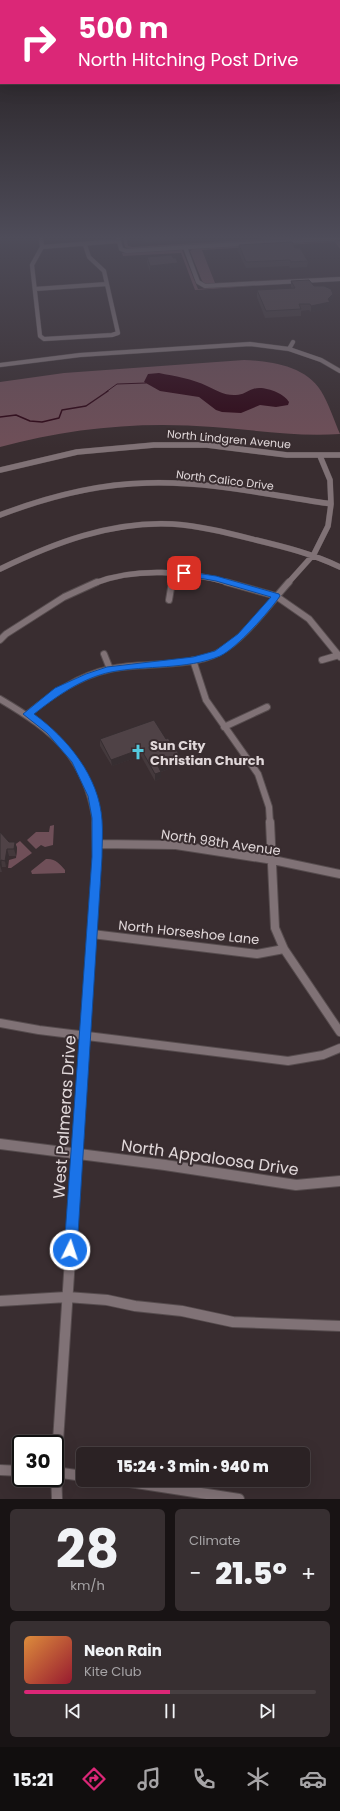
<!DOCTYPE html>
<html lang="en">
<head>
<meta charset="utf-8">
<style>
	body { margin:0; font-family:Poppins,sans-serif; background:#372f31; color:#f1f3f6; height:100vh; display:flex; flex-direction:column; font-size:15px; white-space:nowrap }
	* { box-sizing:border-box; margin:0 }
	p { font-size:13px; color:#a6a4a6 }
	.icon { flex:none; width:22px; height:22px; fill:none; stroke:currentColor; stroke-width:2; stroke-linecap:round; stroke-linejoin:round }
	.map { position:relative; height:1499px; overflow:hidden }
	.panel { display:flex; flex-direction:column; gap:10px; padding:10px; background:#181314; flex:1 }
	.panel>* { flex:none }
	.top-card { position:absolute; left:0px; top:0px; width:340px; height:84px; box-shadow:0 4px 16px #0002,0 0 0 1px #473f41; background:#db2777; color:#fff; overflow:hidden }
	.speed { position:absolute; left:12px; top:1435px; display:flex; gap:8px; font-size:20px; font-weight:700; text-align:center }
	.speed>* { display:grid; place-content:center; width:52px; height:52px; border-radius:50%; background:#2b2224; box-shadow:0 4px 16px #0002,0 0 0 1px #473f41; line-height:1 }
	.speed .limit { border:2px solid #111; border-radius:6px; background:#fff; color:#111 }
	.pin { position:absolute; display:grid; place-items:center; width:34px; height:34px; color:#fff; margin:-17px; border-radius:8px; box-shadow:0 2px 6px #0006 }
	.me { position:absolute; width:44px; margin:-22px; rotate:4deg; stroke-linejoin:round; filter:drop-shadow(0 0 3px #0008) }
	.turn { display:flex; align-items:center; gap:14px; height:84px; padding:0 12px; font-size:18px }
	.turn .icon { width:52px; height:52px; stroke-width:2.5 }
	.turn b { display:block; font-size:28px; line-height:34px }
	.big { font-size:30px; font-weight:800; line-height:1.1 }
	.panel .tile { flex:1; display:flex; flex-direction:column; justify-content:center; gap:6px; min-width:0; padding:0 14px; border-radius:6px; background:#372f31 }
	.panel .dial { align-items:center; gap:0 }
	.dial b { font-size:52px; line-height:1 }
	.song { display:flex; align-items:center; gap:12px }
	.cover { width:48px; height:48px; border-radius:6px; background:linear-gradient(135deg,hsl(30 70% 55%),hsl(350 70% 35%)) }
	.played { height:4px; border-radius:2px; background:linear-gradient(90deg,#db2777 50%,#473f41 50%) }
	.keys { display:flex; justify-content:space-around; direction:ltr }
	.heat { display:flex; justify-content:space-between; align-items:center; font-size:22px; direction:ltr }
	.panel .tiles { flex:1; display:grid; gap:10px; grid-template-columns:1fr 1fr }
	.tile:last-child { grid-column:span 2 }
	.trip { position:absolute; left:76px; top:1447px; width:234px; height:40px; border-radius:6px; background:#2b2224; box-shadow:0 4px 16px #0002,0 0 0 1px #473f41; font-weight:800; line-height:40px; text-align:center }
	.tabs { display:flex; height:64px; justify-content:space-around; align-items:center; background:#110e0e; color:#a6a4a6 }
	.tabs .icon { width:28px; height:28px }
	.tabs .on { color:#db2777 }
	.tabs b { font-size:18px; color:#f1f3f6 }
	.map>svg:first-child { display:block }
</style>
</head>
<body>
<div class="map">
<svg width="340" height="1499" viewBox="0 0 340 1499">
	<rect width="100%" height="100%" fill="#392d30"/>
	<path fill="#6f4f58" d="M123,238H126L128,246L133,247L274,238H308L130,249L125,247Z
		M340,241V249L335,242L202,250L215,283L340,276L205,284L202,281L190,251L193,249Z
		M182,250L198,289L340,280L195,290L181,253L123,256L122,253Z
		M244,360C270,361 306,366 321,391C329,404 334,420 340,434C297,437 256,430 213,427C141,421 69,428 0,447V382L64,373Z
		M54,825L53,845L45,847L41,845L36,849L27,840L36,832H49L50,826Z
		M20,841L32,853L11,868H8L9,860L16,858L17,848H13V846Z
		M46,859C55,858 60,864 65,870V873L32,874L31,871Z"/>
	<path fill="#2f0817" d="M159,373C174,376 193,379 207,386C216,390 225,396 236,395C243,395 247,391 253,389C263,385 284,393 289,402L288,405L276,407L260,405L241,413L222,412L216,410L199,397L160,391L144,382L148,374Z"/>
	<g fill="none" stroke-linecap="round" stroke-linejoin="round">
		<path stroke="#2f0817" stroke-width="1" d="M106,392L117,384L146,383"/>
		<path stroke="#2f0817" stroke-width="1.5" d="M0,417L16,415L30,421L42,422L59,418L62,410L86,406L108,391"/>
		<defs>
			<path id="minor-far4" d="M41,238L42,247L32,265L40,336L44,339L112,335L118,333L104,271L89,257L85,245
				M118,238L121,249L126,251L340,238
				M42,247L118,241
				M185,247L198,282L205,286L340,279
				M35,289L107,284
				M289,349L293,342
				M0,365L80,355L250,344L289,349L321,360L340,371"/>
			<path id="minor-far3" d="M0,470L77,452L154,445H207L287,455H340
				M0,515C47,497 96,484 147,483C209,481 270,495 331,504
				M0,569C54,543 111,521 172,524C201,526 228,533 256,540C285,547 313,554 340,567
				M95,583C135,567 189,571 230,583
				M172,583L174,572
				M288,583L314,554L328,526L331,504L330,480L320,456"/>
			<path id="minor-far2" d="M226,582L276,596L309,619L340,657
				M169,600L172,582
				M0,640L6,634L64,597L97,582
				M104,654L110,669
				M193,660L206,700L258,774L269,807L270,823
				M322,660L339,655
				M0,699C54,731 87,757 96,823
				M28,714C53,694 78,676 110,669C142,662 189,668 218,653C245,639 269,604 289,582
				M224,727L267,707"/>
			<path id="minor-far1" d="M270,822L275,928L284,949L340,1032
				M98,844L176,845L273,860L340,874
				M92,934L257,954L284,949
				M0,1023L39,1030L288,1061L323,1055L340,1048
				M79,1123L97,857L96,822"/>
			<path id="minor" d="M0,1144L165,1165L296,1185L340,1181
				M0,1301L67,1297L107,1300L135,1306L182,1311L233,1322L340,1326
				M0,1470L21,1471
				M55,1472L83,1476
				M117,1480L239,1499
				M57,1499L56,1472L79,1122"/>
		</defs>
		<use href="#minor-far4" stroke="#564c4e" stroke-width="5"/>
		<use href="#minor-far3" stroke="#564c4e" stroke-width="6"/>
		<use href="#minor-far2" stroke="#564c4e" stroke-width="8"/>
		<use href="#minor-far1" stroke="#564c4e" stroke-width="10"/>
		<use href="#minor" stroke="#564c4e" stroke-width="12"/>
		<use href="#minor-far4" stroke="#807276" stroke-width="4"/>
		<use href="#minor-far3" stroke="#807276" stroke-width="5.5"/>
		<use href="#minor-far2" stroke="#807276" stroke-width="6"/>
		<use href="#minor-far1" stroke="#807276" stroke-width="8"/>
		<use href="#minor" stroke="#807276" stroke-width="10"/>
	</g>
	<path fill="#44393c" d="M143,238H175V241L144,242Z
		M239,245L295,248L308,261L307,267L290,268L289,266L246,268L238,251Z
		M147,257L173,258L178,263V269L150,272L147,263Z
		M291,281L314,286L333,294L332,300L330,303L329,309L311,312L309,310L301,311V316L265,318L257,297V290L291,288Z
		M100,739H166L181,764L161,772V778L155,781L141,756L112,766L100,746Z
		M0,832L9,842H15L17,848L16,856H9L6,867H2V872H0Z"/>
	<path fill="#372e31" d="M178,263V269L150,272V266Z
		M333,294L332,300L330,303L329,309L311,312V306L328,299Z
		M141,749V756L112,766L111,760Z
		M181,757V764L158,773V766Z
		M161,772V778L155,781V774Z
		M15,842L17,848L16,856L14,849Z
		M7,849L9,856L6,867L5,861Z
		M1,860L2,867V872L0,865Z"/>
	<path fill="#4f4246" stroke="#372e31" d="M292,242L295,248H300L308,261L291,262L290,260L246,262L239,245Z
		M172,255L173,258H176L178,263L150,266L147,257Z
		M309,280L314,286H324L331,289L333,294L328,299L330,302L311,306L310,304H299L301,309L266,311L257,290L295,288L291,281Z
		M154,720L166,739L168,738L181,757L158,766L161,772L155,774L141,749L111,760L100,739Z
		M0,832L9,842H15L14,849H7L5,861L1,860L0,865Z"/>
	<linearGradient id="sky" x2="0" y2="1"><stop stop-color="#1f191a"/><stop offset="0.53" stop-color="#4e4c59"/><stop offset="1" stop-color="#4e4c59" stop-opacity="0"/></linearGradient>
	<rect width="340" height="448" fill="url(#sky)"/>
	<path fill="#1a73e8" stroke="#114b97" d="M182,571L216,576L279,594L280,596C269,612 237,648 220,656C186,670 147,665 111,672C82,678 57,696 34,714C67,738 99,776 102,820C103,832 102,844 102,857L77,1250L75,1255L70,1257L65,1255L64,1250L92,857V818L88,796L72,762L47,733L23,714L55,688L86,674L107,667L193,657L215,651L238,634L271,597L216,581L182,575Z"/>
	<defs>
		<symbol id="church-bare" viewBox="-9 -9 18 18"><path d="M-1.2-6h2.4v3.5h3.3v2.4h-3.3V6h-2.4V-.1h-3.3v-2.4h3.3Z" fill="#54cade" stroke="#392d30" stroke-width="2.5" paint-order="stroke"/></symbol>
	</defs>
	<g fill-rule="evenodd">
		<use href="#church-bare" x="127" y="741" width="22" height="22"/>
	</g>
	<g text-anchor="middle" stroke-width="4" stroke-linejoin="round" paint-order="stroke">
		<g font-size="11" fill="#e1d8da" stroke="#392d30">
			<text transform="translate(229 439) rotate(5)" y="4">North Lindgren Avenue</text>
			<text transform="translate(225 480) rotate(7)" y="4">North Calico Drive</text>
		</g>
		<g font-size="13" font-weight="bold" fill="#e1d8da" stroke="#392d30" text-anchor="start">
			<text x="150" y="750">Sun City<tspan x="150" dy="15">Christian Church</tspan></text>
		</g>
		<g font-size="13" fill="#e1d8da" stroke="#392d30">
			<text transform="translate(221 842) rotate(8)" y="5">North 98th Avenue</text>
			<text transform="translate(189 932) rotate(6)" y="5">North Horseshoe Lane</text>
		</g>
		<g font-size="16" fill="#e1d8da" stroke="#392d30">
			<text transform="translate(64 1117) rotate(-86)" y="6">West Palmeras Drive</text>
			<text transform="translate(210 1157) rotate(8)" y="6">North Appaloosa Drive</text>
		</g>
	</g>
</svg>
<div class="speed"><div class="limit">30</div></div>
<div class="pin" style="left:184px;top:573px;background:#d93025"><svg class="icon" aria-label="arrive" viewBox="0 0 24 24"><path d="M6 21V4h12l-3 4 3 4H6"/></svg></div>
<svg class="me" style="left:70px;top:1250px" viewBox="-20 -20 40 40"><circle r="17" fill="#1a73e8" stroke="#fff" stroke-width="3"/><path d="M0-11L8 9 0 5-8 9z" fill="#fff"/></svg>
<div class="trip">15:24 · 3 min · 940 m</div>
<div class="top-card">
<div class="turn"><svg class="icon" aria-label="right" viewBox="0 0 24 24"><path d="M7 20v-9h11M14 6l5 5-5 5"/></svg><div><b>500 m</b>North Hitching Post Drive</div></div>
</div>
</div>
<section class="panel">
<div class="tiles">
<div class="tile dial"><b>28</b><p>km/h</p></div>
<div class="tile"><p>Climate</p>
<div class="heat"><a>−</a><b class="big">21.5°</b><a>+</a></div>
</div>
<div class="tile">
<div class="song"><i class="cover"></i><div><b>Neon Rain</b><p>Kite Club</p></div></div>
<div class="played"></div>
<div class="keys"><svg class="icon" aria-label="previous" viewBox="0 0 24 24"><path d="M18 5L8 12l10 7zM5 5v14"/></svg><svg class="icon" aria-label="pause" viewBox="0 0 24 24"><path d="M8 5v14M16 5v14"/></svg><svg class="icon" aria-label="next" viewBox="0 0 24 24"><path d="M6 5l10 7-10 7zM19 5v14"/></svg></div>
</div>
</div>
</section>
<nav class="tabs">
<b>15:21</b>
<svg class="icon on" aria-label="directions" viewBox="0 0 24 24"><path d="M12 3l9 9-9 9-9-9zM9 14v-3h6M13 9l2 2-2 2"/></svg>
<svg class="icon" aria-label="music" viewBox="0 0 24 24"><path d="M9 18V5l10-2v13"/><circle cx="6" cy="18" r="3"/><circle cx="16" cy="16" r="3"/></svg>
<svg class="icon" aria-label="phone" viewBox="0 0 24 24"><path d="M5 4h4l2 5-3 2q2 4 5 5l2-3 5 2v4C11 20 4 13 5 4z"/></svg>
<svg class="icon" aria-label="climate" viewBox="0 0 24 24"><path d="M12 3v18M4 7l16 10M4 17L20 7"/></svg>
<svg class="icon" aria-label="car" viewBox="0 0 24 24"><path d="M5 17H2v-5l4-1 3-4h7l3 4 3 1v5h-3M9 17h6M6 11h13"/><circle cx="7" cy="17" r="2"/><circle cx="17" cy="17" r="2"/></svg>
</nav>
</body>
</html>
